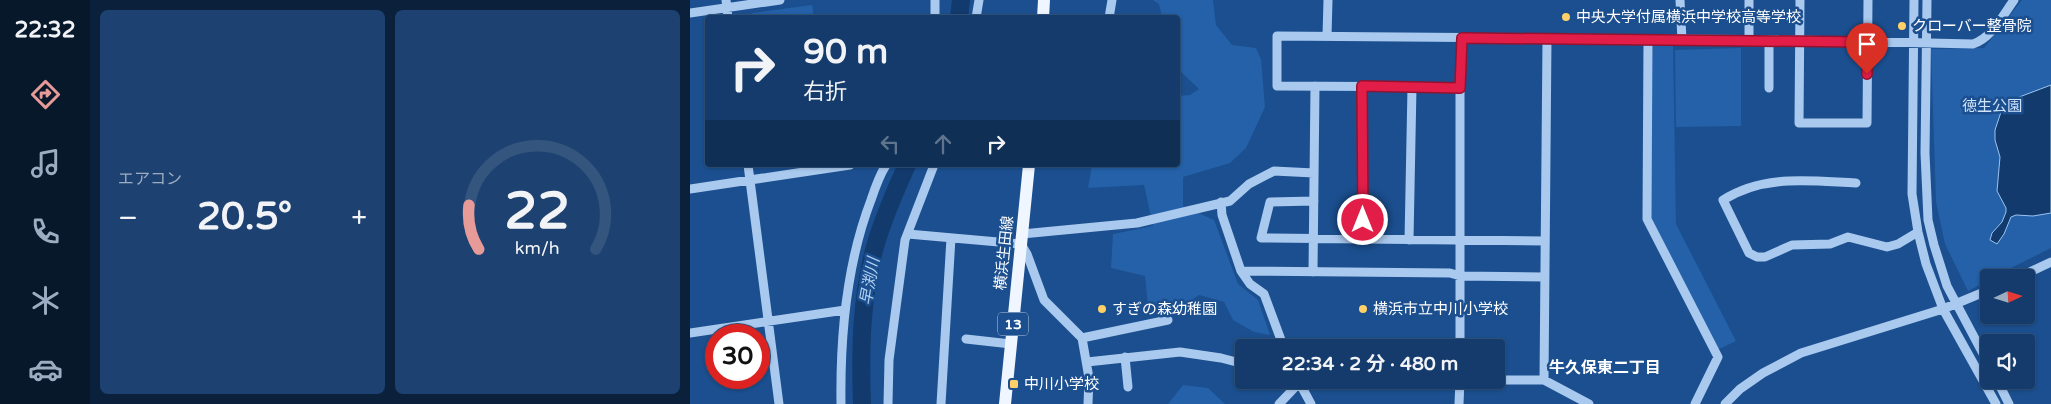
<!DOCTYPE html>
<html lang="ja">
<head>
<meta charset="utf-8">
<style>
	body { margin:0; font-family:"Varela Round","Noto Sans JP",sans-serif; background:#1d4271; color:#f1f3f6; height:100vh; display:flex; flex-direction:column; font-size:19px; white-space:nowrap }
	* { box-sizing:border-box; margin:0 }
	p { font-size:16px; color:#9dadc1 }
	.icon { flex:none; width:28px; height:28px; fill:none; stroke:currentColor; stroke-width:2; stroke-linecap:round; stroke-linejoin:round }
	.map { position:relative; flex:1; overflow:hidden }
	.details { display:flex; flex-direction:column; gap:10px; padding:10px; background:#0b203b; width:600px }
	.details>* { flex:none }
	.hud { position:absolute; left:15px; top:15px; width:475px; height:152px; border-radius:5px; box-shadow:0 1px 4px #0004,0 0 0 1px #33557e; background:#143b6b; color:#f1f3f6; overflow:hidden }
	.needle { width:32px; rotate:86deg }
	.controls { position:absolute; left:1290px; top:269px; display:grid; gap:10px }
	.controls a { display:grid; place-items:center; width:55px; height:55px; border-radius:5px; background:#143b6b; box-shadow:0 1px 4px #0004,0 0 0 1px #33557e; font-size:25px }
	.speed { position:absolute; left:15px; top:324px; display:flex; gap:10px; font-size:25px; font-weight:700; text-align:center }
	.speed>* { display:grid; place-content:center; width:65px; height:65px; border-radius:50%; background:#143b6b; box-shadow:0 1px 4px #0004,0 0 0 1px #33557e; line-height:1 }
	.speed .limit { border:8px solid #d22; background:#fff; color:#111 }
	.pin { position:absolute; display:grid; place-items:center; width:42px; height:42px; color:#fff; margin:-51px -21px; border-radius:50% 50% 50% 0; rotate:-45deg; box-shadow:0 0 5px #0007 }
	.pin .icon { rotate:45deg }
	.me { position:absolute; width:55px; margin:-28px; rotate:0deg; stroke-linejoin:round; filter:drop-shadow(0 0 4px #0008) }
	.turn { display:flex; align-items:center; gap:18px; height:105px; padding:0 15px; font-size:22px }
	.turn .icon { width:65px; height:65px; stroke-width:2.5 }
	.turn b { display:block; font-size:35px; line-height:42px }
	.lanes { display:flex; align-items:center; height:48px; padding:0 15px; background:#0003; justify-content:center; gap:25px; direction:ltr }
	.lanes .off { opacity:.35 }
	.big { font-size:38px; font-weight:700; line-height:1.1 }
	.details .card { flex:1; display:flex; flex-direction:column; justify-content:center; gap:8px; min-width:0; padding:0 18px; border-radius:8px; background:#1d4271 }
	.details .dial { align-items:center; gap:0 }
	.dial svg { height:130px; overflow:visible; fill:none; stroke:#33557e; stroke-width:7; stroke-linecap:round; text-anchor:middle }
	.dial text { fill:#f1f3f6; stroke:none }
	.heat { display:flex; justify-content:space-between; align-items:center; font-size:28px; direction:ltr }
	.details .tiles { flex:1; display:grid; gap:10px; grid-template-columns:repeat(2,1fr) }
	.trip { position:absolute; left:545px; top:339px; width:270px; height:50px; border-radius:5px; background:#143b6b; box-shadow:0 1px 4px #0004,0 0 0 1px #33557e; font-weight:700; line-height:50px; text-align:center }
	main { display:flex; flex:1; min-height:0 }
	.tab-bar { display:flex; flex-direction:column; width:90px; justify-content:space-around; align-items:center; background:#08182b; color:#9dadc1 }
	.tab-bar .icon { width:35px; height:35px }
	.tab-bar .on { color:#e69b98 }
	.tab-bar b { font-size:22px; color:#f1f3f6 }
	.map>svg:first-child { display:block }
</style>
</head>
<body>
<main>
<nav class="tab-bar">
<b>22:32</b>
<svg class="icon on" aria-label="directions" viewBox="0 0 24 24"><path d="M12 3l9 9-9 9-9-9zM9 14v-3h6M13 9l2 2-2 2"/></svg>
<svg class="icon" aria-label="music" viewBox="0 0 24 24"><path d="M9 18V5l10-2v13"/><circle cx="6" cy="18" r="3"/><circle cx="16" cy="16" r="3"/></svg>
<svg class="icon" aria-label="phone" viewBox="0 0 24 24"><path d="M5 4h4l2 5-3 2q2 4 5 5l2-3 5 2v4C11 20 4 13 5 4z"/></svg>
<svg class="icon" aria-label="climate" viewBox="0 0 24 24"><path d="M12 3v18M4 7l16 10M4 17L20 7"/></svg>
<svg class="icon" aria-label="car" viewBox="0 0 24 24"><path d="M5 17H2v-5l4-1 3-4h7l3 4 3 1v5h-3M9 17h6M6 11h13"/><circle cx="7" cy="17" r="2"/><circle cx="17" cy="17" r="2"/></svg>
</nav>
<section class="details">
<div class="tiles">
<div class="card"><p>エアコン</p>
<div class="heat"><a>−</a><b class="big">20.5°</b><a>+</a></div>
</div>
<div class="card dial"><svg viewBox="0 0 100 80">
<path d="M14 69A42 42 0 1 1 86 69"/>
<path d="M14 69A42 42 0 0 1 8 42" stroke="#e69b98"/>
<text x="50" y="56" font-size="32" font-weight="700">22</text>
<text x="50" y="72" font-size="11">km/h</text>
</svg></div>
</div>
</section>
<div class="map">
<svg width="1361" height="404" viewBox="0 0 1361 404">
	<rect width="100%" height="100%" fill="#1b4f8f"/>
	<path fill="#2461a8" d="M463,0H523L526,25L542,45L566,48L571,59L575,107L556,148L540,163L493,177V206L524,220L548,284L568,300L580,335L564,332L543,320L534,302L509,295L483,314L458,306L455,276L421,268L423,234L463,226L454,185L398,188L402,165H488V96L500,95L509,89L488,69V18L472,17L469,4Z
		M1332,0H1361V248L1303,277L1299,278V280L1278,291L1255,244L1246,202L1241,49L1294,48Z
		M122,5L124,17H62V13Z
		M960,43L983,44L986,224L1046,341L1027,350L961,217Z
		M1051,48V126L986,127L985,50Z
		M493,385L518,388L535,404H478Z"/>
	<path fill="#123a6d" stroke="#9cc4f0" d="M1361,85V213L1343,216L1326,215L1321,217L1314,234L1307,244L1300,240L1302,233L1312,222L1316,212V208L1307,191L1310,157L1305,140V130L1312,109H1321L1324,99Z"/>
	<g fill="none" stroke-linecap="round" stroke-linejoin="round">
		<path stroke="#123a6d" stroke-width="18" d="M269,18L271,0
			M172,404C170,350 171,292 187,240C195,214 206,189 217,165"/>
		<path stroke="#a9c9ee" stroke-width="9" d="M36,0L38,18
			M990,0L992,40
			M1110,0L1109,123H1177L1178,0
			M1224,0L1222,194L1228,232L1236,264L1253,309L1306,404
			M1237,0L1235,153L1238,220L1244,245L1257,286L1299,365
			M0,13L90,0
			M245,18V0
			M286,18L289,0
			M419,18L422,0
			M637,36L638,0
			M958,39L957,219L1028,357L1005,404
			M1059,41V0
			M672,86L674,238
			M770,87L587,86V36L1109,40L1283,44C1302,38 1313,15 1324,0
			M1079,88V40
			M58,165L89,404
			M1166,183C1120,181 1074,174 1033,200L1059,253L1067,257H1075L1102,245L1140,244L1158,237L1197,247L1208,244L1228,232
			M0,189L160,165
			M624,201L580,202L571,238L854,241
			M531,202L532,215L551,271L560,284L574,294L594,348
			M218,234L331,244L337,254L354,300L392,338L399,378L398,404
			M332,234L447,223L540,201L559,184L584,171L624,173
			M719,240L722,87
			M551,271L760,273L770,276L854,277
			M623,272L625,86
			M1327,278L1361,262
			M0,333L155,310
			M392,338L478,320
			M276,339L321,344
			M770,348V87L772,38
			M435,357L438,387
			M397,362L490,352L531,358L554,364
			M608,380L621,404
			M770,380H854L899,404
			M854,380L857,39
			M1307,380L1319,404
			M151,404C150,335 156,265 181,200C185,188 189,176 196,165
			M198,404L199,360L215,240L244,165
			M251,404L261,238
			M589,404L610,382
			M769,404L770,380
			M1035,404L1050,389L1073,373L1111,353L1253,309L1299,290"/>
		<path stroke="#f0f6ff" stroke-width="12" d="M353,18L354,0
			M315,404L339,165"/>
	</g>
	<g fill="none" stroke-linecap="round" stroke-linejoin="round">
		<defs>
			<path id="route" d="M673,220L672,86L770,88L772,38L1177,42V74"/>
		</defs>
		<use href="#route" stroke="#92132f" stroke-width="12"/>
		<use href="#route" stroke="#e11d48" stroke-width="9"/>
	</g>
	<g fill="#ffd166" stroke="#1b4f8f" stroke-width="2">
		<circle cx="876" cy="17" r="5"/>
		<circle cx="1212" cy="26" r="5"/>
		<circle cx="412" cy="309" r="5"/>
		<circle cx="673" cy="309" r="5"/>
		<rect x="319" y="379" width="10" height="10" rx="2.5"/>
	</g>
	<g text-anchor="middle" stroke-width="5" stroke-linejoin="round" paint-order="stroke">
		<rect fill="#1b4f8f" stroke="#bbcadd" stroke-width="1" x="308" y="312.5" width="30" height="23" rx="4"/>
		<g font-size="14" font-weight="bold" fill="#fff">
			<text x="323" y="329">13</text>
		</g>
		<g font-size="15" fill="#fff" stroke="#1b4f8f" text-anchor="start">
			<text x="886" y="22">中央大学付属横浜中学校高等学校</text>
			<text x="1222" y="31">クローバー整骨院</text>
			<text x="422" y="314">すぎの森幼稚園</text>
			<text x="683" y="314">横浜市立中川小学校</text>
			<text x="334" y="389">中川小学校</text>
		</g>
		<g font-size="15" fill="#cfe3fa" stroke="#1b4f8f">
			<text x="1302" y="111">徳生公園</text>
		</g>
		<g font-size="15" fill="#fff" stroke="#1b4f8f">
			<text transform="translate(314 253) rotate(-84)" y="5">横浜生田線</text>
		</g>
		<g font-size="16" font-style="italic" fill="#b5d3f5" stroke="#1b4f8f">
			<text transform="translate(179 281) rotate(-80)" y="6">早渕川</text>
		</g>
		<g font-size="16" font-weight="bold" fill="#fff" stroke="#1b4f8f">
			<text x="915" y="373">牛久保東二丁目</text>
		</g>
	</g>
</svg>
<div class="controls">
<a><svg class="needle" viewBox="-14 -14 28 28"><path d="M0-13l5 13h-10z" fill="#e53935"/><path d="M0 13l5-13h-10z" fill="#9dadc1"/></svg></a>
<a><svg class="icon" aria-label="sound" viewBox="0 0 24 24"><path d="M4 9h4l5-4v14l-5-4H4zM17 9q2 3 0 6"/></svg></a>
</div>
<div class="speed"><div class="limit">30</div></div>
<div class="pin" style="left:1177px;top:74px;background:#d93025"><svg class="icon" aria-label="arrive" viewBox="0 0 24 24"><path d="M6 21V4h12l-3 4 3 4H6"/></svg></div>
<svg class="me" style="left:673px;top:220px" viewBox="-20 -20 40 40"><circle r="17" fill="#e11d48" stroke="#fff" stroke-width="3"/><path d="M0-11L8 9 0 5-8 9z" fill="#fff"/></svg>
<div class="trip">22:34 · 2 分 · 480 m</div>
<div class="hud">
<div class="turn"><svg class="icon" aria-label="right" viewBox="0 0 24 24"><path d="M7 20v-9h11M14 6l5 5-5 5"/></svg><div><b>90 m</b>右折</div></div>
<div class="lanes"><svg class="icon off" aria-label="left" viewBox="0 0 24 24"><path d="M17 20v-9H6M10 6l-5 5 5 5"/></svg><svg class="icon off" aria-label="ahead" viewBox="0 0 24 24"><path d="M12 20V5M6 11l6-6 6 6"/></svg><svg class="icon" aria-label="right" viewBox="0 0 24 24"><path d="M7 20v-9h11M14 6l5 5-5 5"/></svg></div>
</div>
</div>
</main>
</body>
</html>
